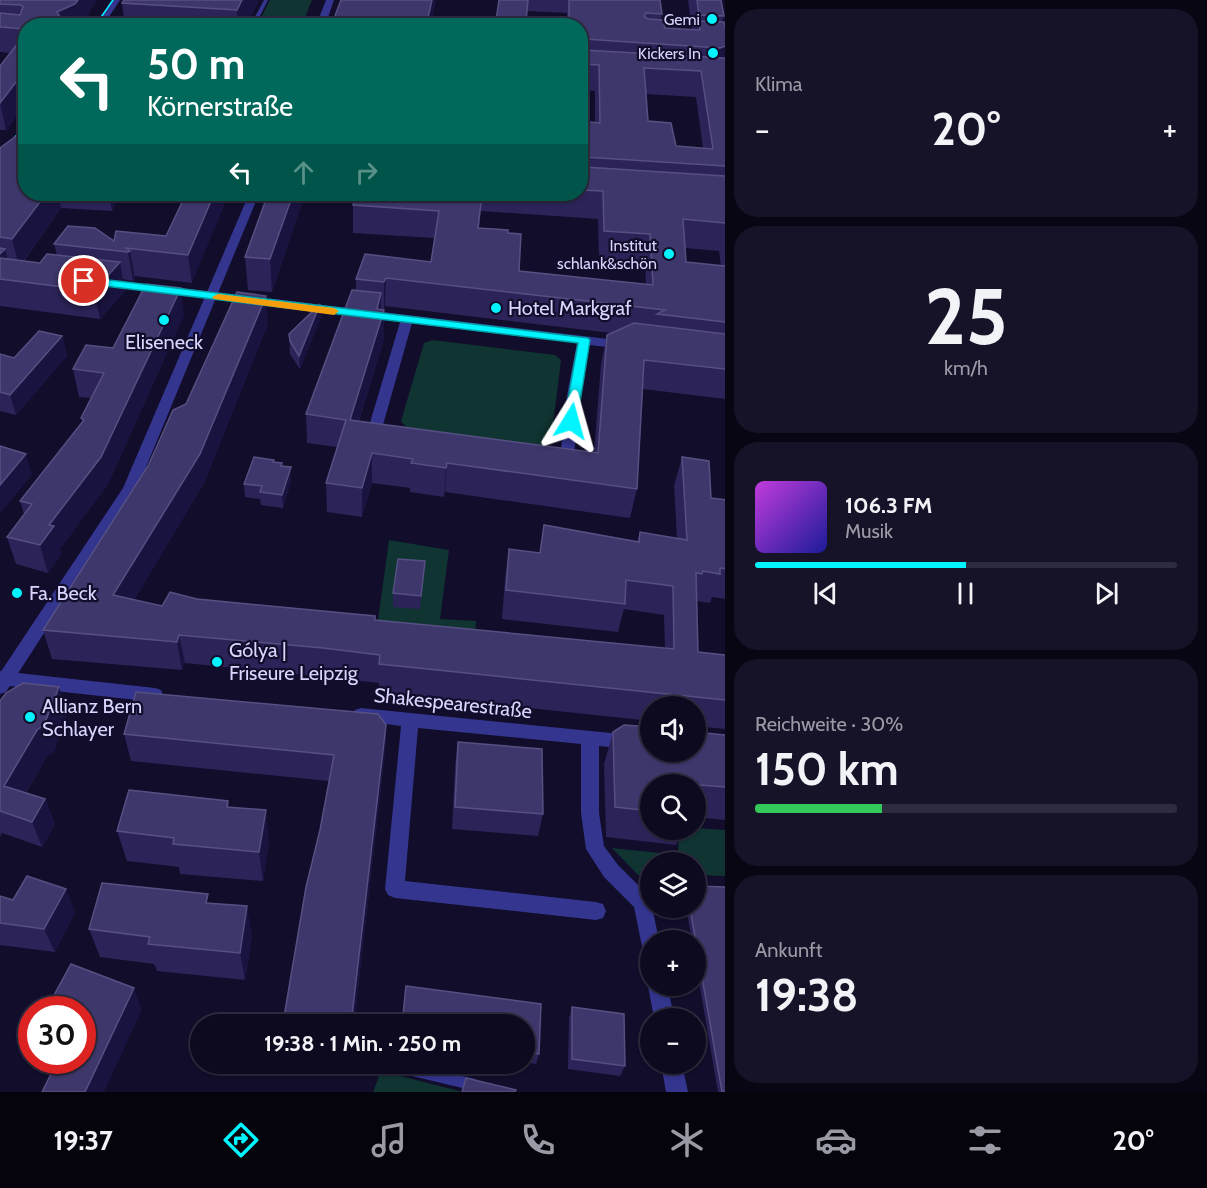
<!DOCTYPE html>
<html lang="de">
<head>
<meta charset="utf-8">
<style>
	body { margin:0; font-family:Cabin,sans-serif; background:#161329; color:#f1f3f6; height:100vh; display:flex; flex-direction:column; font-size:22px; white-space:nowrap }
	* { box-sizing:border-box; margin:0 }
	p { font-size:20px; color:#9a9aa5 }
	.icon { flex:none; width:33px; height:33px; fill:none; stroke:currentColor; stroke-width:2; stroke-linecap:round; stroke-linejoin:round }
	.map { position:relative; flex:1; overflow:hidden }
	.details { display:flex; flex-direction:column; gap:9px; padding:9px; background:#070612; width:482px }
	.details>* { flex:none }
	.banner { position:absolute; left:18px; top:18px; width:570px; height:183px; border-radius:24px; box-shadow:0 2px 4px #0004,0 0 0 2px #2d2b3e; background:#00695c; color:#fff; overflow:hidden }
	.buttons { position:absolute; left:640px; top:696px; display:grid; gap:12px }
	.buttons a { display:grid; place-items:center; width:66px; height:66px; border-radius:50%; background:#0d0a20; box-shadow:0 2px 4px #0004,0 0 0 2px #2d2b3e; font-size:30px }
	.speed { position:absolute; left:18px; top:996px; display:flex; gap:12px; font-size:30px; font-weight:700; text-align:center }
	.speed>* { display:grid; place-content:center; width:78px; height:78px; border-radius:50%; background:#0d0a20; box-shadow:0 2px 4px #0004,0 0 0 2px #2d2b3e; line-height:1 }
	.speed .limit { border:9px solid #d22; background:#fff; color:#111 }
	.pin { position:absolute; display:grid; place-items:center; width:51px; height:51px; color:#fff; margin:-26px; border:3px solid #fff; border-radius:50%; box-shadow:0 2px 6px #0007 }
	.me { position:absolute; width:66px; margin:-33px; rotate:8deg; stroke-linejoin:round; filter:drop-shadow(0 0 4px #0008) }
	.turn { display:flex; align-items:center; gap:21px; height:126px; padding:0 30px; font-size:27px }
	.turn .icon { width:78px; height:78px; stroke-width:2.5 }
	.turn b { display:block; font-size:42px; line-height:51px }
	.lanes { display:flex; align-items:center; height:57px; padding:0 30px; background:#0003; justify-content:center; gap:30px; direction:ltr }
	.lanes .off { opacity:.35 }
	.big { font-size:45px; font-weight:700; line-height:1.1 }
	.details .tile { flex:1; display:flex; flex-direction:column; justify-content:center; gap:9px; min-width:0; padding:0 21px; border-radius:24px; background:#161329 }
	.details .dial { align-items:center; gap:0 }
	.dial b { font-size:78px; line-height:1 }
	.song { display:flex; align-items:center; gap:18px }
	.cover { width:72px; height:72px; border-radius:9px; background:linear-gradient(135deg,hsl(290 70% 55%),hsl(240 70% 35%)) }
	.played { height:6px; border-radius:3px; background:linear-gradient(90deg,#02f4ff 50%,#2d2b3e 50%) }
	.keys { display:flex; justify-content:space-around; direction:ltr }
	.heat { display:flex; justify-content:space-between; align-items:center; font-size:33px; direction:ltr }
	.charge { height:9px; border-radius:4px; background:linear-gradient(90deg,#34c759 30%,#2d2b3e 0) }
	.trip { position:absolute; left:190px; top:1014px; width:345px; height:60px; border-radius:30px; background:#0d0a20; box-shadow:0 2px 4px #0004,0 0 0 2px #2d2b3e; font-weight:700; line-height:60px; text-align:center }
	.tabs { display:flex; height:96px; justify-content:space-around; align-items:center; background:#05040d; color:#9a9aa5 }
	.tabs .icon { width:42px; height:42px }
	.tabs .selected { color:#02f4ff }
	.tabs b { font-size:27px; color:#f1f3f6 }
	main { display:flex; flex:1; min-height:0 }
	.map>svg:first-child { display:block }
</style>
</head>
<body>
<main>
<div class="map">
<svg width="726" height="1092" viewBox="0 0 726 1092">
	<rect width="100%" height="100%" fill="#110d2a"/>
	<path fill="#0f3431" d="M270,0H312L302,25H257Z
		M433,340L555,355L561,360L551,442L542,446L407,428L401,421L424,343Z
		M389,540L449,550L440,619L476,621L474,662L374,649Z
		M696,828L725,830V876L696,875V862H651V875H638L612,848L678,855L679,830H696Z
		M381,1071L463,1092H373Z"/>
	<g fill="none" stroke-linecap="round" stroke-linejoin="round">
		<path fill="#33358e" fill-rule="evenodd" d="M264,0H268L255,26H250Z
			M386,1064H409L475,1079L479,1081L481,1085L479,1089L475,1091L391,1071L387,1069Z"/>
		<path fill="#33358e" fill-rule="evenodd" d="M104,279L625,341L631,345L625,349L589,345L580,400L573,464L566,469L557,466L555,463L560,459L566,400L577,343L412,323L381,432L388,437L381,442L368,439L366,436L400,322L100,285L98,283Z
			M0,671L155,688L161,690L163,695L161,700L155,702L0,685Z
			M361,708L651,737V751L599,746V813L604,846L618,865L650,897L659,940H651V959L644,956L634,907L604,877L586,849L581,813V744L418,728L405,881L596,902L603,904L606,911L603,918L596,920L395,898L388,895L385,889L401,726L355,720L352,715L355,710Z
			M651,979V986H668L674,1018H654L648,986Z
			M661,1064H682L688,1092H666Z"/>
		<path fill="#33358e" fill-rule="evenodd" d="M112,0H120L103,26H94Z
			M326,0H334L325,26H316Z
			M26,123V133L4,162L0,163V153Z
			M249,194H259L137,489L6,692L0,694V673L123,488Z"/>
		<path stroke="#02f4ff" stroke-width="1.5" d="M95,26L113,0
			M0,157L26,123"/>
	</g>
	<path fill="#2c2459" fill-rule="evenodd" d="M0,0H97L89,12V15L82,26H26V103L6,130H0V66L10,53L0,52Z
		M259,0L246,26H125L122,3Z
		M341,0H436L430,26H333V21Z
		M499,0H660L662,14L661,20L665,28L692,30L688,0H721L724,16L722,22L726,30V399L643,389L637,489L630,518L445,492L444,497L410,492V488L372,483L362,517L327,512L326,483L337,447L307,443L306,414L356,290V279L431,262L434,238L353,233V205L356,194H580V121L595,122V91L580,90V26L496,21ZM527,11L567,13L566,24L526,22ZM646,94L696,97L703,148L676,146L648,121ZM481,211L598,219L599,259L645,262L646,284L519,271L508,233L479,228ZM685,248L719,251L721,266L686,262ZM385,306L611,333L607,335L601,364L594,453L359,421L384,339V310Z
		M0,148L26,194H121L112,211L61,208L24,261L40,263L57,255L54,244L114,241L166,236L186,194L192,283L135,276V279L133,281L123,279L125,291L100,319L0,306Z
		M268,194H305L272,292L248,290L245,257Z
		M320,304L321,317L300,369L290,354L289,334Z
		M184,315L108,484L60,549L61,554L48,573L16,564L7,537L24,514L20,501L82,422L81,418L91,398L79,397L73,369L113,348Z
		M268,324L204,483L134,600L162,606L197,599L375,616V620L665,648L664,615L624,609L618,632L502,619L505,578L509,549L539,553L637,542L640,532L677,538L674,486L682,457L711,498L726,500V599L712,597L710,603L697,601L698,652L726,655V729L696,726V706H651V721L379,692V683L324,677L185,663L182,670L52,659L43,630L148,466L186,404Z
		M62,336L67,356L16,415L0,411V354L14,358Z
		M274,460V462L282,463V466L291,481L283,508L261,505L260,499L245,497L244,484Z
		M425,561L420,609L393,607V593Z
		M0,701L67,713L54,752L47,756L26,793L45,799L55,824L42,847L2,833L0,837Z
		M386,725L385,752L354,1024H283L329,781L131,761L124,734Z
		M613,732L726,735V820L696,817V784H651V830H682L676,845L606,837L604,764Z
		M458,742L543,814L538,836L452,829L455,766Z
		M228,801L229,808L269,841L263,881L180,874L179,867L127,861L117,831Z
		M697,886L726,887V1092H718L696,964V940H692L686,908H696Z
		M66,889L75,913L55,952L0,945V896L13,900Z
		M210,903L252,935L245,980L157,971L154,964L100,957L89,929Z
		M572,1007L625,1066L620,1076L568,1069L569,1018Z
		M525,1024L539,1054L536,1064L525,1062Z"/>
	<path fill="#19133f" d="M78,0H97L89,12V15L82,26H58L57,12Z
		M242,0H259L246,26H238L237,10Z
		M432,0H436L430,26H426Z
		M726,46V57L722,70L714,73L720,48Z
		M26,69V103L6,130L0,103Z
		M46,194H58L61,208L19,267L12,239Z
		M109,194H121L112,211Z
		M214,194H229L192,283L188,255Z
		M293,194H305L272,292L270,259Z
		M5,249L12,277L0,267V254Z
		M130,251L135,279L133,281L128,252Z
		M120,262L125,291L100,319L94,291Z
		M386,278L385,306L384,311V282Z
		M181,288L184,315L108,484L60,549L61,554L48,573L40,545L49,525Z
		M381,293V321L384,310V339L350,449V420Z
		M266,296L268,324L204,483L120,624L113,595Z
		M320,304L321,317L300,369L299,356Z
		M62,336L67,356L16,415L10,395Z
		M372,453V483L362,517V488Z
		M26,454L32,475L0,514V485Z
		M447,463L445,492L444,497L446,468Z
		M291,467V481L283,508L282,495Z
		M179,635L185,663L182,670L177,642Z
		M59,687L67,713L54,752L47,756L15,811L4,786Z
		M386,725L385,752L354,1024H351Z
		M45,799L55,824L42,847L32,822Z
		M266,810L269,841L263,881L259,852Z
		M66,889L75,913L55,952L44,929Z
		M247,906L252,935L245,980L240,953Z
		M134,988L142,1010L104,1092H85Z"/>
	<path fill="#3e376b" stroke="#565082" stroke-width="1.5" fill-rule="evenodd" d="M0,0H78L75,4L57,12L62,20L58,26H26V29L0,27V13L20,15L23,7L21,5L0,4Z
		M124,0H242L237,10L122,3Z
		M341,0H432L426,26H340L342,21H333Z
		M499,0H528L526,22L569,25V0H660L662,14L646,13L644,16L648,19L663,20L665,28L700,30L699,21L724,22L726,30V46L720,48L584,39L581,48L583,50L724,58L726,59V166L584,157L582,165L584,167L726,176V223L683,219L686,262L726,266V322L657,314L665,310L386,278L384,282L356,279L365,254L431,262L439,211L353,205L356,194H482L478,228L508,230V233L521,234L519,271L653,285L650,234L604,231L603,191L580,190V121L600,123L599,65L580,64V26H467L468,19L496,21ZM644,68L701,71L713,149L676,146L671,123L648,121Z
		M697,0H721L724,16L699,15Z
		M26,33V69L0,103V66Z
		M26,134V194H46L12,239L0,237V148L15,137Z
		M186,194H214L188,255L126,248L130,251L128,252L54,244L68,226L95,228L114,241L116,231L166,236Z
		M268,194H293L270,259L245,257Z
		M0,248L5,249L0,254Z
		M47,254L120,262L94,291L0,279V258L40,263Z
		M146,284L181,288L101,457L49,525L54,526L40,545L7,537L32,504L20,501L84,420L81,418L104,373L73,369L86,345L113,348Z
		M352,290L381,293L377,309L384,310L350,420L598,453L607,335L634,323L726,334V369L644,360L637,489L447,463L446,468L411,463L413,459L372,453L362,488L326,483L346,420L306,414Z
		M237,292L266,296L200,454L113,595L162,606L170,592L197,599L375,616V620L674,649L673,586L626,580L625,604L506,590L509,549L540,553L544,525L639,542L640,532L687,540L682,457L709,461L711,498L726,500V569L720,568V574L703,571L702,574L696,573L698,652L726,655V700L379,664L380,655L323,648L179,635L177,642L43,630L148,466L173,410L186,404Z
		M320,304L299,356L290,341L289,334Z
		M39,331L62,336L10,395L0,392V354L14,358Z
		M0,446L26,454L0,485Z
		M254,457L274,460L273,462L282,463L281,466L291,467L282,495L260,492L262,486L244,484Z
		M398,559L425,561L421,596L393,593Z
		M23,683L59,687L44,725L37,730L4,786L45,799L32,822L0,811V701L6,693Z
		M136,692L378,714L386,725L351,1024H287L283,1023L306,887L320,830L334,755L124,734Z
		M624,725L651,727V752H696V732L726,735V787L686,784H651V811L615,807L613,732Z
		M458,742L542,749L543,814L455,807Z
		M129,790L228,801L227,807L266,810L259,852L173,844L174,838L117,831Z
		M27,876L66,889L44,929L0,923V896L13,900Z
		M102,883L208,894L206,903L247,906L240,953L148,944L150,937L89,929Z
		M697,886L726,887V1092H722L690,908H696V897L699,898Z
		M71,964L134,988L85,1092H42L58,1060H82V1010H46Z
		M406,986L541,1004L539,1054L525,1052V1024H402Z
		M572,1007L624,1014L625,1066L572,1059Z
		M466,1078L516,1090L515,1092H462Z"/>
	<path fill="#02f4ff" stroke="#019fa6" stroke-width="1.5" d="M84,277L588,338L590,340L577,421L571,425L564,421L578,343L80,283V278Z"/>
	<path fill="#f59e0b" d="M218,294L334,308L339,311L334,315L214,299L212,297Z"/>
	<g fill="#02f4ff" stroke="#110d2a" stroke-width="2">
		<circle cx="712" cy="19" r="6"/>
		<circle cx="713" cy="53" r="6"/>
		<circle cx="669" cy="254" r="6"/>
		<circle cx="496" cy="308" r="6"/>
		<circle cx="164" cy="320" r="6"/>
		<circle cx="17" cy="593" r="6"/>
		<circle cx="217" cy="662" r="6"/>
		<circle cx="30" cy="717" r="6"/>
	</g>
	<g text-anchor="middle" stroke-width="4.5" stroke-linejoin="round" paint-order="stroke">
		<g font-size="16" fill="#d8d6ff" stroke="#110d2a" text-anchor="end">
			<text x="700" y="25">Gemi</text>
			<text x="701" y="59">Kickers In</text>
			<text x="657" y="251">Institut<tspan x="657" dy="18">schlank&amp;schön</tspan></text>
		</g>
		<g font-size="20" fill="#d8d6ff" stroke="#110d2a" text-anchor="start">
			<text x="508" y="315">Hotel Markgraf</text>
			<text x="164" y="349" text-anchor="middle">Eliseneck</text>
			<text x="29" y="600">Fa. Beck</text>
			<text x="229" y="657">Gólya |<tspan x="229" dy="23">Friseure Leipzig</tspan></text>
			<text x="42" y="713">Allianz Bern<tspan x="42" dy="23">Schlayer</tspan></text>
		</g>
		<g font-size="20" fill="#d8d6ff" stroke="#110d2a">
			<text transform="translate(453 703) rotate(6)" y="7">Shakespearestraße</text>
		</g>
	</g>
</svg>
<div class="buttons">
<a><svg class="icon" aria-label="sound" viewBox="0 0 24 24"><path d="M4 9h4l5-4v14l-5-4H4zM17 9q2 3 0 6"/></svg></a>
<a><svg class="icon" aria-label="search" viewBox="0 0 24 24"><circle cx="10" cy="10" r="6"/><path d="M15 15l6 6"/></svg></a>
<a><svg class="icon" aria-label="layers" viewBox="0 0 24 24"><path d="M12 4l9 5-9 5-9-5zM3 14l9 5 9-5"/></svg></a>
<a>+</a>
<a>−</a>
</div>
<div class="speed"><div class="limit">30</div></div>
<div class="pin" style="left:84px;top:281px;background:#d93025"><svg class="icon" aria-label="arrive" viewBox="0 0 24 24"><path d="M6 21V4h12l-3 4 3 4H6"/></svg></div>
<svg class="me" style="left:571px;top:421px" viewBox="-20 -20 40 40"><path d="M0-17L14 15 0 8-14 15z" fill="#02f4ff" stroke="#fff" stroke-width="4"/></svg>
<div class="trip">19:38 · 1 Min. · 250 m</div>
<div class="banner">
<div class="turn"><svg class="icon" aria-label="left" viewBox="0 0 24 24"><path d="M17 20v-9H6M10 6l-5 5 5 5"/></svg><div><b>50 m</b>Körnerstraße</div></div>
<div class="lanes"><svg class="icon" aria-label="left" viewBox="0 0 24 24"><path d="M17 20v-9H6M10 6l-5 5 5 5"/></svg><svg class="icon off" aria-label="ahead" viewBox="0 0 24 24"><path d="M12 20V5M6 11l6-6 6 6"/></svg><svg class="icon off" aria-label="right" viewBox="0 0 24 24"><path d="M7 20v-9h11M14 6l5 5-5 5"/></svg></div>
</div>
</div>
<section class="details">
<div class="tile"><p>Klima</p>
<div class="heat"><a>−</a><b class="big">20°</b><a>+</a></div>
</div>
<div class="tile dial"><b>25</b><p>km/h</p></div>
<div class="tile">
<div class="song"><i class="cover"></i><div><b>106.3 FM</b><p>Musik</p></div></div>
<div class="played"></div>
<div class="keys"><svg class="icon" aria-label="previous" viewBox="0 0 24 24"><path d="M18 5L8 12l10 7zM5 5v14"/></svg><svg class="icon" aria-label="pause" viewBox="0 0 24 24"><path d="M8 5v14M16 5v14"/></svg><svg class="icon" aria-label="next" viewBox="0 0 24 24"><path d="M6 5l10 7-10 7zM19 5v14"/></svg></div>
</div>
<div class="tile"><p>Reichweite · 30%</p><b class="big">150 km</b><div class="charge"></div></div>
<div class="tile"><p>Ankunft</p><b class="big">19:38</b></div>
</section>
</main>
<nav class="tabs">
<b>19:37</b>
<svg class="icon selected" aria-label="directions" viewBox="0 0 24 24"><path d="M12 3l9 9-9 9-9-9zM9 14v-3h6M13 9l2 2-2 2"/></svg>
<svg class="icon" aria-label="music" viewBox="0 0 24 24"><path d="M9 18V5l10-2v13"/><circle cx="6" cy="18" r="3"/><circle cx="16" cy="16" r="3"/></svg>
<svg class="icon" aria-label="phone" viewBox="0 0 24 24"><path d="M5 4h4l2 5-3 2q2 4 5 5l2-3 5 2v4C11 20 4 13 5 4z"/></svg>
<svg class="icon" aria-label="climate" viewBox="0 0 24 24"><path d="M12 3v18M4 7l16 10M4 17L20 7"/></svg>
<svg class="icon" aria-label="car" viewBox="0 0 24 24"><path d="M5 17H2v-5l4-1 3-4h7l3 4 3 1v5h-3M9 17h6M6 11h13"/><circle cx="7" cy="17" r="2"/><circle cx="17" cy="17" r="2"/></svg>
<svg class="icon" aria-label="filters" viewBox="0 0 24 24"><path d="M4 7h16M4 17h16"/><circle cx="9" cy="7" r="2"/><circle cx="15" cy="17" r="2"/></svg>
<b>20°</b>
</nav>
</body>
</html>
